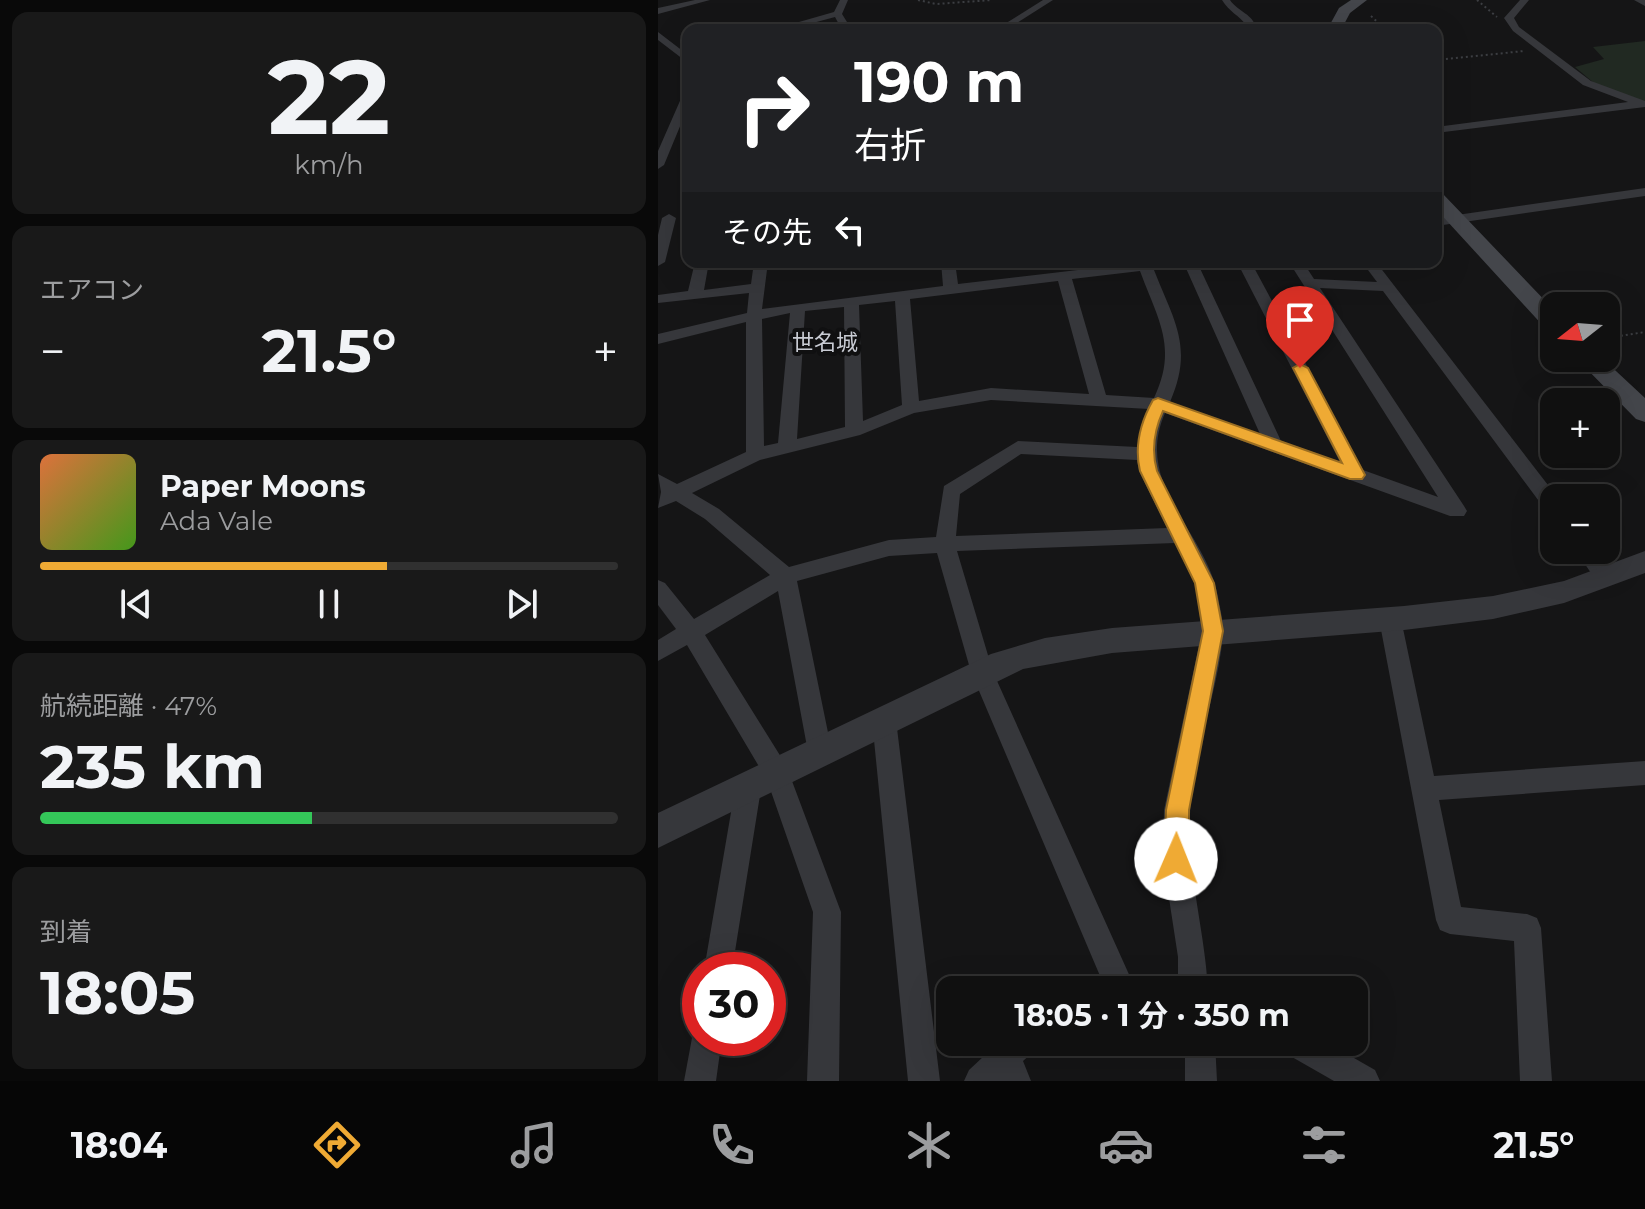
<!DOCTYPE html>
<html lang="ja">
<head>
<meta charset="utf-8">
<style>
	body { margin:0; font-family:Montserrat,"Noto Sans JP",sans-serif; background:#191919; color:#f1f3f6; height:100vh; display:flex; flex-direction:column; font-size:30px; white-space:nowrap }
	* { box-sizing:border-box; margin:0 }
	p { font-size:26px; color:#9c9d9f }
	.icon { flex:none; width:44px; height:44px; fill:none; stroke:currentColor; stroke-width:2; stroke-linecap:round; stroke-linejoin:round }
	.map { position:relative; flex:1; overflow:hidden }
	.sheet { display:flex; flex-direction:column; gap:12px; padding:12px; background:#090909; width:658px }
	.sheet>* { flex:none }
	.banner { position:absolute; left:24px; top:24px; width:760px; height:244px; border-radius:16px; box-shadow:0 8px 32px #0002,0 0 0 2px #303030; background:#202124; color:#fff; overflow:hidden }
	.needle { width:52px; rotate:253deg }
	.tools { position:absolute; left:882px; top:292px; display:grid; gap:16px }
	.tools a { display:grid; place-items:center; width:80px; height:80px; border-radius:16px; background:#101010; box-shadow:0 8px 32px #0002,0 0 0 2px #303030; font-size:40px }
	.speed { position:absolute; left:24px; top:952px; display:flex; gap:16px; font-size:40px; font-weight:700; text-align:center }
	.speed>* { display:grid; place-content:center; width:104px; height:104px; border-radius:50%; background:#101010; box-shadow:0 8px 32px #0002,0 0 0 2px #303030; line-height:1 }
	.speed .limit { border:12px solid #d22; background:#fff; color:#111 }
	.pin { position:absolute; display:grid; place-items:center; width:68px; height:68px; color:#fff; margin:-82px -34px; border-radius:50% 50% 50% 0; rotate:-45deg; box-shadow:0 0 8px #0007 }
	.pin .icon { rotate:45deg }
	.me { position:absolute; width:88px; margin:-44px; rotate:1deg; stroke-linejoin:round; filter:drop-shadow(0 0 6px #0008) }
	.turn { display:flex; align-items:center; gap:28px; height:168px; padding:0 40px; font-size:36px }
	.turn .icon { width:104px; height:104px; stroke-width:2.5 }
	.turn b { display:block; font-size:56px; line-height:68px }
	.then { display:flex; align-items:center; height:76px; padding:0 40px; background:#0003; gap:16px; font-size:30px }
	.big { font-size:60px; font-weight:700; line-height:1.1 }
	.sheet .widget { flex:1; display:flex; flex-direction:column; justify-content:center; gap:12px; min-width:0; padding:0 28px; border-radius:16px; background:#191919 }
	.sheet .dial { align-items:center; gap:0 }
	.dial b { font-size:104px; line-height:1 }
	.song { display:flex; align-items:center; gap:24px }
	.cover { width:96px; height:96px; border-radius:12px; background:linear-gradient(135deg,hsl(20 70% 55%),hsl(100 70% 35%)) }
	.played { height:8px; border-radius:4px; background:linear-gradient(90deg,#efaa34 60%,#303030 60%) }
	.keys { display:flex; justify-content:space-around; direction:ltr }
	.heat { display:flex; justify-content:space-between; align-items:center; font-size:44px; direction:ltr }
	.charge { height:12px; border-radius:6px; background:linear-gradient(90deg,#34c759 47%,#303030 0) }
	.trip { position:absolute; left:278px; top:976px; width:432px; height:80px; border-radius:16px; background:#101010; box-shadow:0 8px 32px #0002,0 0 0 2px #303030; font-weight:700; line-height:80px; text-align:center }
	.menu { display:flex; height:128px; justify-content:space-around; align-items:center; background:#060606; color:#9c9d9f }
	.menu .icon { width:56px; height:56px }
	.menu .selected { color:#efaa34 }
	.menu b { font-size:36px; color:#f1f3f6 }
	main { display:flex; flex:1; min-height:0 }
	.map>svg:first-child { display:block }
</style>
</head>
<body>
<main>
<section class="sheet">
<div class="widget dial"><b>22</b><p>km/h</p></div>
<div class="widget"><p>エアコン</p>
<div class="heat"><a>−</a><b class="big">21.5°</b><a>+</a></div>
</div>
<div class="widget">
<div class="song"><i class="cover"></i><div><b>Paper Moons</b><p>Ada Vale</p></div></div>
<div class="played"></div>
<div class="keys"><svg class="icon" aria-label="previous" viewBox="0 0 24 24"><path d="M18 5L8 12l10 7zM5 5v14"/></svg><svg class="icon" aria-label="pause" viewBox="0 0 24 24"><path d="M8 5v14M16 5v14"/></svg><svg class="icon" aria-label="next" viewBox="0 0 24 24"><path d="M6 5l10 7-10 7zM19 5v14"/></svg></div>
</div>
<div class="widget"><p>航続距離 · 47%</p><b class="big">235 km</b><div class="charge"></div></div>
<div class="widget"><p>到着</p><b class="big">18:05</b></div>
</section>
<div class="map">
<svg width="987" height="1081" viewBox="0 0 987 1081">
	<rect width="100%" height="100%" fill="#151516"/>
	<path fill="#212922" d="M987,41V103L936,83L917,67L946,59L935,47Z"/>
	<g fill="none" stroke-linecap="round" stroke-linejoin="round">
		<path stroke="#3c3e42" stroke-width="2" stroke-dasharray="2 3" stroke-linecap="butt" d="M260,0L278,4L334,0
			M819,0L839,17
			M713,16L728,30
			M778,60L866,51
			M948,338L987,332"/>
		<path fill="#36373b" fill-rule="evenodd" d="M37,0H52L0,14V8Z
			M182,0H190L184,14L194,30H184L177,17L129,30H113L176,12Z
			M385,0H395L348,30H337Z
			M564,0H572C580,12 596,14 598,29L583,30L589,26C581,15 571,12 564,0Z
			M862,0H871L856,18L861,27L933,81L987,101V107L778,133V127L970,102L925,85L855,31L846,18Z
			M0,32L30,55V63L0,40Z
			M30,91V107L6,165L0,169V151L25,94Z
			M987,188V196L778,226V218Z
			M11,214L18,218L7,262L0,266V235L4,218Z
			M37,262H51L46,290L93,284L96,262H110L104,309L285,286L283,262H297L300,284L488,262H539L623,441L682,462L579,262H593L705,470L780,497L631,262H645L656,279L719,282L704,262H718L900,498H896V514L889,512L725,291L662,288L806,506L809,511L806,516H792L507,413C475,486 548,530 560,597C562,609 566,622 565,634C560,694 534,753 532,814C529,874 547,931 550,990H520V957L505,859L506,810L544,631L537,583L517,543L299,551L335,672L478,990H448L313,672L279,553L231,556L139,581L174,752L171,760L162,764L153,760L150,752L120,591L47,635L128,765L183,912L181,1081H149L155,912L109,780L29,645L0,661V640L18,629L0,605V580L7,583L36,619L112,575L47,519L18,501L0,508L3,492L0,474L19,484L88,452V322L0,344V334L89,313L91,293L0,303V295L30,291ZM527,266L602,434L512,402C536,347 516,321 496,270ZM482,271C500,320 520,347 496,398L448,395L414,279ZM400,281L431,394L333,388L261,401L252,299ZM237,301L244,405L205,421L201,305ZM186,307L187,427L139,439L147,311ZM132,313L120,443L106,446L104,319ZM333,400L491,409L479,447L360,441L286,486L278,537L231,540L131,567L61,509L34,493L102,460L202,435L256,413ZM363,454L479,460L481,471L509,528L298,536L302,494Z
			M919,550H940L959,577L956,583C939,589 927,564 919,550Z
			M732,610L740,613L743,619L776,776L987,761V785L781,800L803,907L869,914L879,918L883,928L894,1081H862L856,941L792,934L782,930L778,920L721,619L724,613Z
			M226,709L234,712L238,720L282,1081H250L214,720L218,712Z
			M90,777L99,780L103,789L74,970H46L77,789L81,780Z
			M42,1026V1038H64L58,1081H26L34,1038Z
			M341,1042H378L374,1053L365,1061L373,1081H306L311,1070Z
			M527,1042H557L559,1081H527Z
			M623,1042H668L717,1070L722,1081H676L627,1053Z"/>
		<path fill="#36373b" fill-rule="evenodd" d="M976,0H987V6Z
			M987,551V573L906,603L835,619L746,630L454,653L365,669L0,848V813L333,654L387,638L454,628L746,606L835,596L906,581Z"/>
		<path fill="#44464b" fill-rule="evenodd" d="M693,0H709L692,13L683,30H669L681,8Z
			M778,192L785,194L896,310V331L888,329L778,209Z
			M918,358H944L987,398V422L978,419Z"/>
	</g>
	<path fill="#efaa34" stroke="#9b6e22" stroke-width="2" d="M642,364L650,368L707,475L704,479H692L505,411C496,431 493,450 499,471L556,583L565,631L531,810V859L527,867L518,871L510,867L506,859L508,810L545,631L537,583L482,471C476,446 482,423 495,400L500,398L684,463L635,368Z"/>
	<g text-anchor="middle" stroke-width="8" stroke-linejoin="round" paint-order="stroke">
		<g font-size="22" fill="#c8cbd3" stroke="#101011">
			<text x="167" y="350">世名城</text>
		</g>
	</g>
</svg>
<div class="tools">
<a><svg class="needle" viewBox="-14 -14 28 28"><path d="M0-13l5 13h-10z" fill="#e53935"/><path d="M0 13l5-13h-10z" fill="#9c9d9f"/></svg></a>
<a>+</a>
<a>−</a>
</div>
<div class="speed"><div class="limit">30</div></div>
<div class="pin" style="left:642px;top:368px;background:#d93025"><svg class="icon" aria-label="arrive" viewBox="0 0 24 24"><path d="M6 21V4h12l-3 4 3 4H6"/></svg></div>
<svg class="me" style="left:518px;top:859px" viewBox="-20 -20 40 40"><circle r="19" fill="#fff"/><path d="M0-13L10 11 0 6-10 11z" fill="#efaa34"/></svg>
<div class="trip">18:05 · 1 分 · 350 m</div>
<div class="banner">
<div class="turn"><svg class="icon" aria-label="right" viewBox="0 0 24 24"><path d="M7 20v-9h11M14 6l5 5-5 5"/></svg><div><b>190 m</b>右折</div></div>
<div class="then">その先<svg class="icon" aria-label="left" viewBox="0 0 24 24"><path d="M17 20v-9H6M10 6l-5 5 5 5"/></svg></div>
</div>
</div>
</main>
<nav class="menu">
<b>18:04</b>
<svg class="icon selected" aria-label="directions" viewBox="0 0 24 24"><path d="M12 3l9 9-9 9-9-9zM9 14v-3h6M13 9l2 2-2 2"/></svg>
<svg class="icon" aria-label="music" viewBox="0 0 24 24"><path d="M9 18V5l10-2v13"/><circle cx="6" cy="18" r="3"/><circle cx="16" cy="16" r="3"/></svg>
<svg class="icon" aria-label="phone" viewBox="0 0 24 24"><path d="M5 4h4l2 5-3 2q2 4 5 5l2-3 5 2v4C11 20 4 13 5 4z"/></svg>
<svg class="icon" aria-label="climate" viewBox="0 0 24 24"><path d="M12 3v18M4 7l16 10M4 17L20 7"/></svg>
<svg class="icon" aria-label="car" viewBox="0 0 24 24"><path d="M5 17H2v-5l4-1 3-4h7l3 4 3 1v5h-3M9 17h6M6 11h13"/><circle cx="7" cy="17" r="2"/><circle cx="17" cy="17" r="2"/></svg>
<svg class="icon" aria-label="filters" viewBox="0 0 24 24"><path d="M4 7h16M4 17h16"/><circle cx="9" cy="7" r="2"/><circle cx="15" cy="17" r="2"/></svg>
<b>21.5°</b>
</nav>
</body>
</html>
